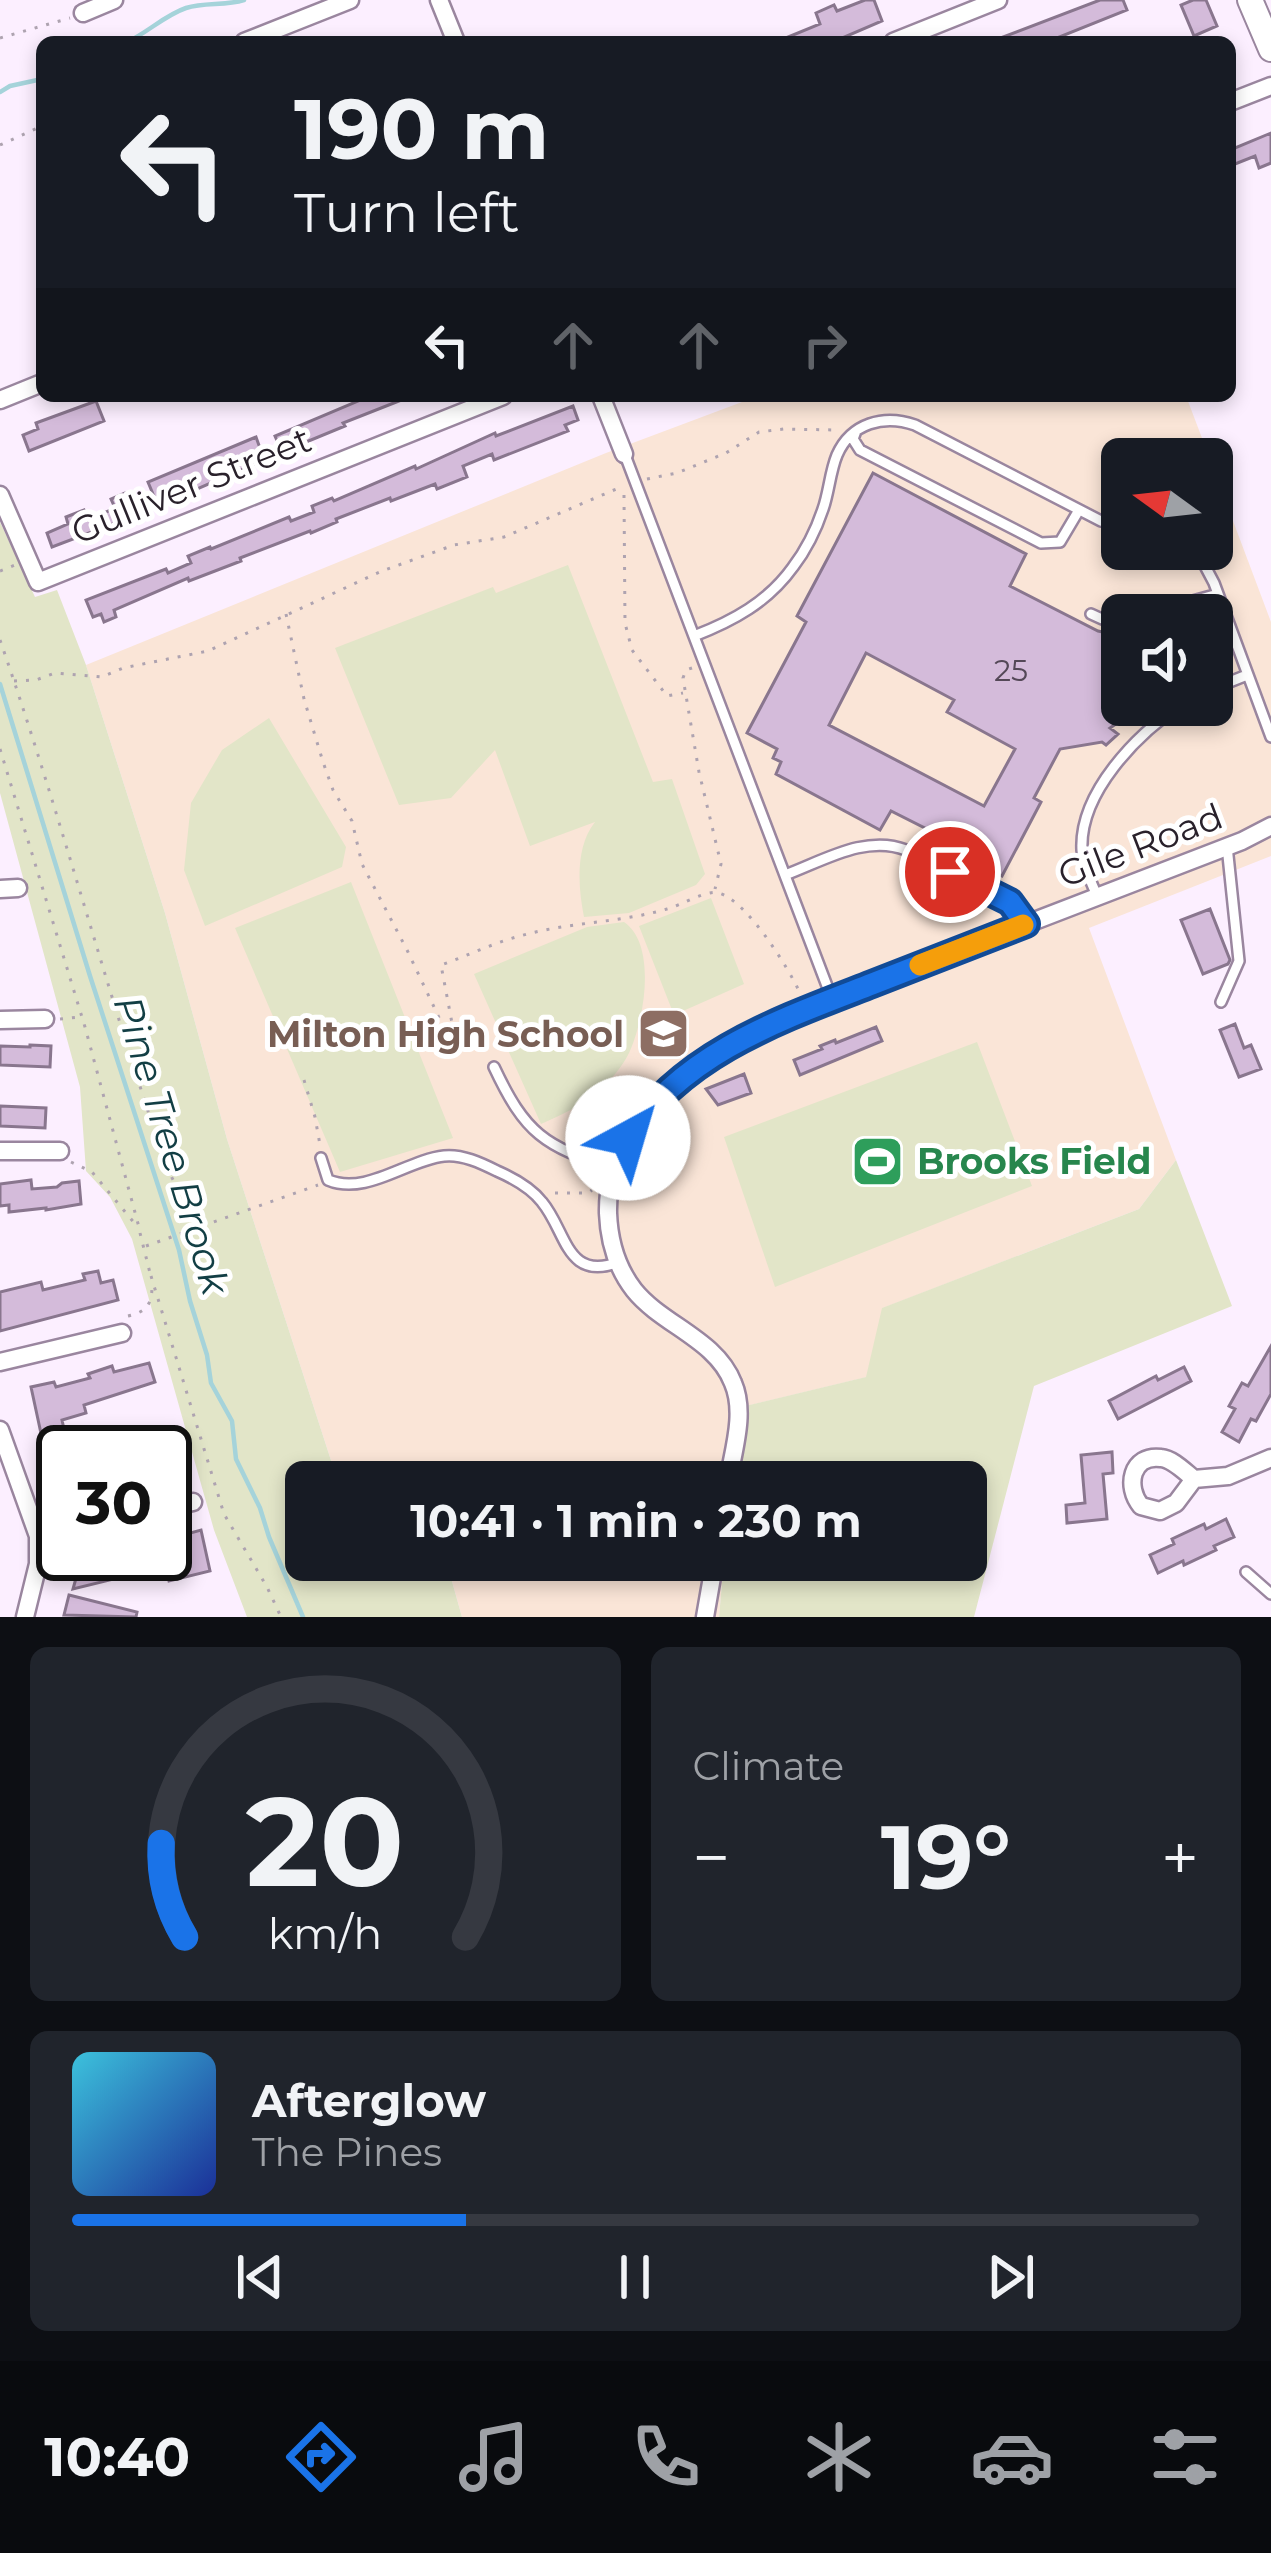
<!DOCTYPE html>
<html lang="en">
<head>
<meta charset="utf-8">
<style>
	body { margin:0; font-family:Montserrat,sans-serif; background:#20242c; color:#f1f3f6; height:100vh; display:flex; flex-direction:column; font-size:45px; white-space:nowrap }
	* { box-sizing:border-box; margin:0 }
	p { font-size:39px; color:#9ea1a6 }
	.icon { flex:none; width:66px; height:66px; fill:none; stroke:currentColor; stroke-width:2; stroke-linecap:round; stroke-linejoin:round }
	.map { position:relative; height:1617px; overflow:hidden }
	.panel { display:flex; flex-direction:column; gap:30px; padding:30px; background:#0d0f14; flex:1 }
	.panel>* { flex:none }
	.banner { position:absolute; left:36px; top:36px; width:1200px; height:366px; border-radius:18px; box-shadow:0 6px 18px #0003; background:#171b24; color:#f1f3f6; overflow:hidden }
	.needle { width:78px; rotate:285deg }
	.tools { position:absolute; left:1101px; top:438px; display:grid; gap:24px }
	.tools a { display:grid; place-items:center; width:132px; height:132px; border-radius:18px; background:#171b24; box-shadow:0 6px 18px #0003; font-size:60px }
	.speed { position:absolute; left:36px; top:1425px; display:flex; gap:24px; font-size:60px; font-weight:700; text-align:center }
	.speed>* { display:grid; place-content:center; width:156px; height:156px; border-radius:50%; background:#171b24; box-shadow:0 6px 18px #0003; line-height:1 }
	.speed .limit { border:6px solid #111; border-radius:18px; background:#fff; color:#111 }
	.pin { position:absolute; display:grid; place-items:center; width:102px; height:102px; color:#fff; margin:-51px; border:6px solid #fff; border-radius:50%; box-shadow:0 3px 12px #0007 }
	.me { position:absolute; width:132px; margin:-66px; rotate:39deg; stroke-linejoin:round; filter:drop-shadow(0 0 9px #0008) }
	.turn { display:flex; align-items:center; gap:42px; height:252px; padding:0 60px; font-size:54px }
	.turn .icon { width:156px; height:156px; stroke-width:2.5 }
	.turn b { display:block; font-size:84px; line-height:102px }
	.lanes { display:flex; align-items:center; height:114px; padding:0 60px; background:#0003; justify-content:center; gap:60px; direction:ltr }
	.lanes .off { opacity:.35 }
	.big { font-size:90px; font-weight:700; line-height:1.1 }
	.panel .tile { flex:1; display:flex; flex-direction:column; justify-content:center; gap:18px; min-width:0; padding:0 42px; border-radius:18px; background:#20242c }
	.panel .dial { align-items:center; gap:0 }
	.dial svg { height:312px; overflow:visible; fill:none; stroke:#363941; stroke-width:7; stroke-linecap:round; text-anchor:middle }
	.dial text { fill:#f1f3f6; stroke:none }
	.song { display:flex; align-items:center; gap:36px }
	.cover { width:144px; height:144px; border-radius:18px; background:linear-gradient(135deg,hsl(190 70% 55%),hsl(230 70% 35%)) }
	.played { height:12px; border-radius:6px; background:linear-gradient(90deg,#1a73e8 35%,#363941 35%) }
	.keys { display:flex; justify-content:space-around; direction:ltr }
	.heat { display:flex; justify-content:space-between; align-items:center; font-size:66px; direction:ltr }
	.panel .tiles { flex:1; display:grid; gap:30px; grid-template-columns:1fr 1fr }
	.tile:last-child { grid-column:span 2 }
	.trip { position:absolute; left:285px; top:1461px; width:702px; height:120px; border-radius:18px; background:#171b24; box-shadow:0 6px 18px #0003; font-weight:700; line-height:120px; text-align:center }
	.tab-bar { display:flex; height:192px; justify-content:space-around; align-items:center; background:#090b0e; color:#9ea1a6 }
	.tab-bar .icon { width:84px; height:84px }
	.tab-bar .current { color:#1a73e8 }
	.tab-bar b { font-size:54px; color:#f1f3f6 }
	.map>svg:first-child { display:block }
</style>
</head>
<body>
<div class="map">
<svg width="1271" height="1617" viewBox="0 0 1271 1617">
	<rect width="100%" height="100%" fill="#fcefff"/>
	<path fill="#fae5d7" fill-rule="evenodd" d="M758,396H1186L1210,459H1122V549H1212V465L1271,622V856L1089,928L1176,1160L1139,1209L883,1308L867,1377L738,1408L731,1482H338L227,1139L165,913L86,665L606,453ZM1122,615H1212V705H1122Z
		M446,1560H724L719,1617H462Z"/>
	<path fill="#e2e5c8" d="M0,522L35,597L57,590L86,665L165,913L227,1139L338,1482H306V1560H446L462,1617H247L214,1530L132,1239L110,1197L86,1171L80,1087L0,793Z
		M568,565L653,782L672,779L705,874L696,885L629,913L584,917C578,887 575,847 595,822L530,846L495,750L451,798L399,805L335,648L493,587L496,593Z
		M269,718L346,847L342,867L205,926L184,870L191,803L222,750Z
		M351,882L453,1138L340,1172L235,928Z
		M711,898L744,984L674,1015L639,926Z
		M624,922C658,945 644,1023 628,1055C623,1065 613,1077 605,1085C587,1104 565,1113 541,1124L474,974L587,927Z
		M977,1042L1032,1186L775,1287L724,1137Z
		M1176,1160L1232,1306L1034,1386L974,1617H719L724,1560H966V1482H731L737,1408L866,1377L882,1308L1139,1209Z"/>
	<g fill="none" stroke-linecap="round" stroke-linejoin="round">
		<path stroke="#a5d3da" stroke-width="4.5" d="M127,42C147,33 165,15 186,8C205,2 225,6 244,0
			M0,92L10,86L42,79
			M0,684L90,976L179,1250L190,1301L207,1355L211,1383L232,1421L236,1459L260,1508L269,1537L303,1617"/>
	</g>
	<path fill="#d4bbda" stroke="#89768e" stroke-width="3" fill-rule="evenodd" d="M865,0H874L882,21L833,42H776L820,24L816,13L834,5L837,11Z
		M1100,0H1123L1127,10L1047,42H990Z
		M1193,0H1206L1217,26L1194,36L1181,5Z
		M1271,133V163L1259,168L1255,156L1230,166V150Z
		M362,396L409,397L343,423L345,426L282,452L275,436L363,399Z
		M96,401L104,421L29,451L23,435L38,429L36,423Z
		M573,406L578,420L565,425L568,431L494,460L492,454L463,466L467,477L437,489L435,484L391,501L390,498L336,519L337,522L311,533L310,531L240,558L241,561L189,581L188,578L114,610L116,617L104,622L101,614L93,617L86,600L166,569L168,573L191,563L188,556L210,547L211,549L289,517L291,521L314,512L312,506L332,498L334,501L415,466L416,469L495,433L496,436Z
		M256,437L261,451L255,453L259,462L158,506L148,482Z
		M873,473L1026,554L1010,586L1098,631L1122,636V705H1136L1123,719L1110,728L1118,734L1106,745L1102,742L1060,749L1034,798L1041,802L1002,876L982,866L986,859L891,811L880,830L776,774L781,762L773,758L777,749L747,733L806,622L797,616ZM866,653L954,700L947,712L1015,749L984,806L829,725Z
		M125,493L134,516L52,547L47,533L68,524L66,517L84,510L88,520L115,508L111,499Z
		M1210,909L1230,960L1228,964L1203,974L1181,920Z
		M1235,1024L1244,1048L1251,1045L1261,1069L1239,1077L1220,1030Z
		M876,1027L882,1041L800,1075L794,1060L822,1049L820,1046L835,1040L836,1043Z
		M30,1045L51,1046L50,1067L0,1065V1046L30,1047Z
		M744,1074L751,1093L718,1105L706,1089Z
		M0,1106L46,1108L45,1128L0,1126Z
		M31,1180L32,1189L57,1187L62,1183L79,1181L81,1204L46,1210V1208L9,1212V1205L0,1206V1184Z
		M98,1271L101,1283L113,1280L118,1300L0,1331V1292L41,1282L43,1290L85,1280L83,1274Z
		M1271,1346V1394L1256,1421L1251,1419L1239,1442L1222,1432L1235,1409L1229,1406L1242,1383L1248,1386Z
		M149,1363L155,1382L84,1405L86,1413L62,1420L69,1452H63V1490L58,1491L49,1452H45L31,1387L54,1382L56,1387L90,1378L88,1374L112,1366L114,1372Z
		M1184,1367L1191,1381L1118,1419L1109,1401L1156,1376L1158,1380Z
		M1112,1452L1113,1473L1103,1474L1107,1519L1067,1523L1066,1505L1085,1503L1081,1455Z
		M1226,1519L1234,1537L1214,1546L1216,1550L1184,1565L1183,1561L1158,1573L1150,1555L1174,1544L1172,1539L1204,1524L1206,1529Z
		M201,1530L210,1571L169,1581L166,1568L150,1572L145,1554H188L183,1535Z
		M92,1554H113L118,1578L73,1589L78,1571L97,1576Z
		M69,1595L137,1612L136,1617L64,1615Z"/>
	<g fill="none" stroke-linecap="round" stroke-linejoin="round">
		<defs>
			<path id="service" d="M856,431L853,439L860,450L1041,543L1060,542L1079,510
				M625,455L832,999
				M1196,549L1214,583L1271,737
				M1091,614L1102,619L1122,620
				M1142,615L1218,594
				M694,636C733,621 768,602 793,567C806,550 816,530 823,509C829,492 830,472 837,455C851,423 884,414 915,425L1101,521L1122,526
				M1212,689L1247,675
				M785,875C823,861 866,834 906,850L1010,903L1026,923
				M1097,896C1091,881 1083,866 1082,850C1079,793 1137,734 1181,705
				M1221,1002L1239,961L1227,846
				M494,1067C525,1133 544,1147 614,1168
				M321,1158L328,1180C366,1196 407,1160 444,1156C462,1154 481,1163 497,1171C513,1178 531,1188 542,1202C567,1232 566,1282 619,1262
				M1246,1572L1271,1594"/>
			<path id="minor" d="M439,0L456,42
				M83,13L114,0
				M244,42L350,0
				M893,42L998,0
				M1230,102L1271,86
				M601,396L624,454
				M0,400L42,383
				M0,495L38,582L503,396
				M0,889L18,888
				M0,1020L45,1019
				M0,1151H60
				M0,1362L122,1333
				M0,1430L38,1536V1564L25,1617
				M1194,1479L1176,1503L1160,1511L1141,1506C1125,1487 1131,1454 1161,1458C1173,1459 1185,1472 1194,1479L1228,1476L1271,1458
				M728,1482C733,1451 746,1413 733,1383C716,1339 662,1325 634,1290C617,1268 609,1240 608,1213C606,1092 740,1038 832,999L1242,841L1271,826
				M165,1508L193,1502
				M38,1536L63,1531
				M705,1617L715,1560"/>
			<path id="secondary" d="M1250,0L1271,49"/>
		</defs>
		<use href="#service" stroke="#9a869f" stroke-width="14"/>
		<use href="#minor" stroke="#9a869f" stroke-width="21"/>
		<use href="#secondary" stroke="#9a869f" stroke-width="28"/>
		<path stroke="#aea3b0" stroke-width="3" stroke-dasharray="3 9" stroke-linecap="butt" d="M0,38L70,18
			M0,145L42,126
			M647,479L677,473L726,453L759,432L784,429L836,430
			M624,495L625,623L632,650L667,696L683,693
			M0,571L15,565
			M286,614L304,699L323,762L333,790L352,821L362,864L407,950L443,1026L452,1023L441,965C467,956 493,943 520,936C568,922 619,923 667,909C680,906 707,889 719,893C747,901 788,967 800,993
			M0,640C60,813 106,989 165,1162C173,1186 191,1203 199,1227
			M692,668L686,670L683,678L699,772L721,864L715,889
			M14,681L36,680L55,673L102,677L123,668L208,651L382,571L454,545L504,537L621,487
			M0,749L85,1027L140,1231
			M60,1019L80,1017
			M304,1080L315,1117L320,1145
			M71,1162L92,1172L136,1225
			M555,1193H588L592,1190
			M140,1233L151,1277
			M146,1246L318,1185
			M151,1276L224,1514L267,1587L281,1617
			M128,1316C146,1312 152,1305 152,1286"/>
		<use href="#service" stroke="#fff" stroke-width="9"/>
		<use href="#minor" stroke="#fff" stroke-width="16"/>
		<use href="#secondary" stroke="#fff" stroke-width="24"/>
	</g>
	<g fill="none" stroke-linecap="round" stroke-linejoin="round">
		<defs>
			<path id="route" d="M628,1138C682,1053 782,1019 872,984C923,964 975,944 1026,924L1010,902L950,872"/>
		</defs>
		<use href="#route" stroke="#114b97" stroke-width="30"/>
		<use href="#route" stroke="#1a73e8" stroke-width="21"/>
		<path stroke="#f59e0b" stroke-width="21" d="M920,965L1023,925"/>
	</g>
	<defs>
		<symbol id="school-square" viewBox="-11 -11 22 22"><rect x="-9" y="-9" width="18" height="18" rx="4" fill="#8d6e63" stroke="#fff"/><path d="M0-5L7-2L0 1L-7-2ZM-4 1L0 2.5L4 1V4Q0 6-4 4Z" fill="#fff"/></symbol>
		<symbol id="stadium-square" viewBox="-11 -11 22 22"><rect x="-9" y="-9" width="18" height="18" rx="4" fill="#2e9e5b" stroke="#fff"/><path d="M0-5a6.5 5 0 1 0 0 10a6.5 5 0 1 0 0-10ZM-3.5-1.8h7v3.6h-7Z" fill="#fff"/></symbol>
	</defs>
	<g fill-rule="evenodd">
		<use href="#school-square" x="634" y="1004" width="59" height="59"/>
		<use href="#stadium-square" x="848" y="1132" width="59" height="59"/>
	</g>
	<g text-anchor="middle" stroke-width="10" stroke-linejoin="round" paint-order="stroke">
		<g font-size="30" fill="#544857">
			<text x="1011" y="681">25</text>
		</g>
		<g font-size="36" fill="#29212b" stroke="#fff">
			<text transform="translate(191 485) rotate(-22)" y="13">Gulliver Street</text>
			<text transform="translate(1140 845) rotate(-21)" y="13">Gile Road</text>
		</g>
		<g font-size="36" font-weight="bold" fill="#785e54" stroke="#fff" text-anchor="end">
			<text x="624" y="1047">Milton High School</text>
		</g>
		<g font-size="36" font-weight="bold" fill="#27864d" stroke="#fff" text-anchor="start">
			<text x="917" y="1174">Brooks Field</text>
		</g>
		<g font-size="39" font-style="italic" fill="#123e44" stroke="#fff">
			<text transform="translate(172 1145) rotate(73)" y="14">Pine Tree Brook</text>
		</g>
	</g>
</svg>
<div class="tools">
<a><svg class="needle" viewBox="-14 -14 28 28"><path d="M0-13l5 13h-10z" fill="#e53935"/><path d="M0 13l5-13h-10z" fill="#9ea1a6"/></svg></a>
<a><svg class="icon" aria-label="sound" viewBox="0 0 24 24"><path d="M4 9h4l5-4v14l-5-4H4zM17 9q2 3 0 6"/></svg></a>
</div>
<div class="speed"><div class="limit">30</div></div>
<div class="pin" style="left:950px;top:872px;background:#d93025"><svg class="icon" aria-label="arrive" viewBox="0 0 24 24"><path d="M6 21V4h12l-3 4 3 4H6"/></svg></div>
<svg class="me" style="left:628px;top:1138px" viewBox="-20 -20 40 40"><circle r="19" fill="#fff"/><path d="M0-13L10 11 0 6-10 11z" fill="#1a73e8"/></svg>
<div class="trip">10:41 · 1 min · 230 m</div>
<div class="banner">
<div class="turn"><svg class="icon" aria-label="left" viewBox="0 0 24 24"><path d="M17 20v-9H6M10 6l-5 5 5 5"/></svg><div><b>190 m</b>Turn left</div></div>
<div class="lanes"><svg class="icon" aria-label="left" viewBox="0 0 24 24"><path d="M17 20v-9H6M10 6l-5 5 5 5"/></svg><svg class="icon off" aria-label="ahead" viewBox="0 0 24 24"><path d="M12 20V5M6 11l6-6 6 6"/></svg><svg class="icon off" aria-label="ahead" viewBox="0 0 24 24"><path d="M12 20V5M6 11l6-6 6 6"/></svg><svg class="icon off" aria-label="right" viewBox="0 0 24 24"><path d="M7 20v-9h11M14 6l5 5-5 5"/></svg></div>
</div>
</div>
<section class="panel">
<div class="tiles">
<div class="tile dial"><svg viewBox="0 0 100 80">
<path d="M14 69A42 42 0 1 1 86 69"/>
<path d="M14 69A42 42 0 0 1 8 45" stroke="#1a73e8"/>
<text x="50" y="56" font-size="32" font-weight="700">20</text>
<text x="50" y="72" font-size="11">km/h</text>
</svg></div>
<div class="tile"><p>Climate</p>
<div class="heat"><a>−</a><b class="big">19°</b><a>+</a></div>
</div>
<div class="tile">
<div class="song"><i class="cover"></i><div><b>Afterglow</b><p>The Pines</p></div></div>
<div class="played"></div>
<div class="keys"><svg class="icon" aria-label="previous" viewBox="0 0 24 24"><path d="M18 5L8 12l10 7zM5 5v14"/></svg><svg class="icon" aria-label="pause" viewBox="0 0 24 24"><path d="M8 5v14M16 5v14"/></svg><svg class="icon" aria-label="next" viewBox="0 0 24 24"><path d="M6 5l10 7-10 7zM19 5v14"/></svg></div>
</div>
</div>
</section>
<nav class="tab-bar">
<b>10:40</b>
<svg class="icon current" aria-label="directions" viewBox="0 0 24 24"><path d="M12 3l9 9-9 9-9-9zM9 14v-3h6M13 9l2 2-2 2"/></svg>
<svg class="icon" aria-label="music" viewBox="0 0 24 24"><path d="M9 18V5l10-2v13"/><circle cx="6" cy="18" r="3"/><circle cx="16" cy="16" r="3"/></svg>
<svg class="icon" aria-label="phone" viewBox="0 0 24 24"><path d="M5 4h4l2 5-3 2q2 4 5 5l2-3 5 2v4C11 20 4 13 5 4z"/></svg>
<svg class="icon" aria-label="climate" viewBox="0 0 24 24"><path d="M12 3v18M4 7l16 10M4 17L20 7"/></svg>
<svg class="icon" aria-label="car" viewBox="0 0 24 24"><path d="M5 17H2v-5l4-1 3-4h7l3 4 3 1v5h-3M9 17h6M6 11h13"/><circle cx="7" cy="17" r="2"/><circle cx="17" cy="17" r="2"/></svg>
<svg class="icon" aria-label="filters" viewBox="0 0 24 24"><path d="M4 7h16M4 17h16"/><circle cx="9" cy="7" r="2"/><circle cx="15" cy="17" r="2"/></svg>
</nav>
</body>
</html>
